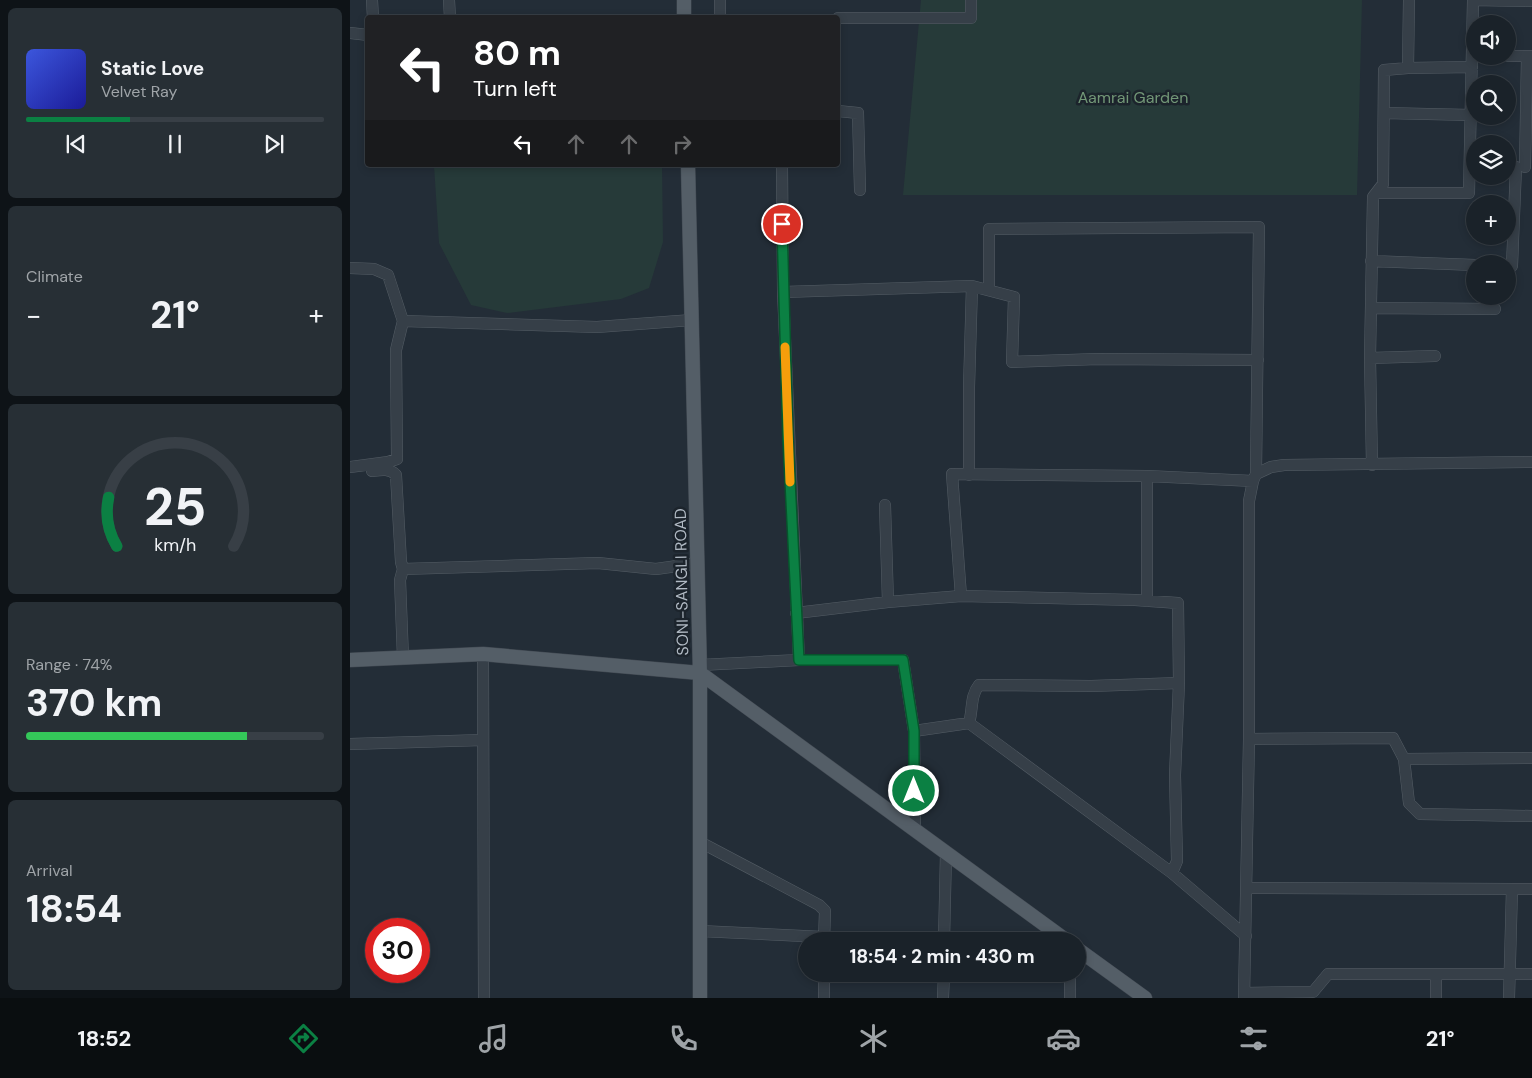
<!DOCTYPE html>
<html lang="en">
<head>
<meta charset="utf-8">
<style>
	body { margin:0; font-family:"DM Sans",sans-serif; background:#272f35; color:#f1f3f6; height:100vh; display:flex; flex-direction:column; font-size:19px; white-space:nowrap }
	* { box-sizing:border-box; margin:0 }
	p { font-size:16px; color:#9fa4a8 }
	.icon { flex:none; width:28px; height:28px; fill:none; stroke:currentColor; stroke-width:2; stroke-linecap:round; stroke-linejoin:round }
	.map { position:relative; flex:1; overflow:hidden }
	.panel { display:flex; flex-direction:column; gap:8px; padding:8px; background:#0e1317; width:350px }
	.panel>* { flex:none }
	.top-card { position:absolute; left:15px; top:15px; width:475px; height:152px; border-radius:5px; box-shadow:0 2px 8px #0003,0 0 0 1px #383f46; background:#202124; color:#fff; overflow:hidden }
	.tools { position:absolute; left:1116px; top:15px; display:grid; gap:10px }
	.tools a { display:grid; place-items:center; width:50px; height:50px; border-radius:50%; background:#1a2229; box-shadow:0 2px 8px #0003,0 0 0 1px #383f46; font-size:25px }
	.speed { position:absolute; left:15px; top:918px; display:flex; gap:10px; font-size:25px; font-weight:700; text-align:center }
	.speed>* { display:grid; place-content:center; width:65px; height:65px; border-radius:50%; background:#1a2229; box-shadow:0 2px 8px #0003,0 0 0 1px #383f46; line-height:1 }
	.speed .limit { border:8px solid #d22; background:#fff; color:#111 }
	.pin { position:absolute; display:grid; place-items:center; width:42px; height:42px; color:#fff; margin:-21px; border:2px solid #fff; border-radius:50%; box-shadow:0 1px 5px #0007 }
	.me { position:absolute; width:55px; margin:-28px; rotate:0deg; stroke-linejoin:round; filter:drop-shadow(0 0 4px #0008) }
	.turn { display:flex; align-items:center; gap:18px; height:105px; padding:0 25px; font-size:22px }
	.turn .icon { width:65px; height:65px; stroke-width:2.5 }
	.turn b { display:block; font-size:35px; line-height:42px }
	.lanes { display:flex; align-items:center; height:48px; padding:0 25px; background:#0003; justify-content:center; gap:25px; direction:ltr }
	.lanes .off { opacity:.35 }
	.big { font-size:38px; font-weight:700; line-height:1.1 }
	.panel .card { flex:1; display:flex; flex-direction:column; justify-content:center; gap:8px; min-width:0; padding:0 18px; border-radius:8px; background:#272f35 }
	.panel .dial { align-items:center; gap:0 }
	.dial svg { height:130px; overflow:visible; fill:none; stroke:#383f46; stroke-width:7; stroke-linecap:round; text-anchor:middle }
	.dial text { fill:#f1f3f6; stroke:none }
	.song { display:flex; align-items:center; gap:15px }
	.cover { width:60px; height:60px; border-radius:8px; background:linear-gradient(135deg,hsl(230 70% 55%),hsl(240 70% 35%)) }
	.played { height:5px; border-radius:2px; background:linear-gradient(90deg,#0b8043 35%,#383f46 35%) }
	.keys { display:flex; justify-content:space-around; direction:ltr }
	.heat { display:flex; justify-content:space-between; align-items:center; font-size:28px; direction:ltr }
	.charge { height:8px; border-radius:4px; background:linear-gradient(90deg,#34c759 74%,#383f46 0) }
	.trip { position:absolute; left:448px; top:932px; width:288px; height:50px; border-radius:25px; background:#1a2229; box-shadow:0 2px 8px #0003,0 0 0 1px #383f46; font-weight:700; line-height:50px; text-align:center }
	.dock { display:flex; height:80px; justify-content:space-around; align-items:center; background:#0a0e10; color:#9fa4a8 }
	.dock .icon { width:35px; height:35px }
	.dock .current { color:#0b8043 }
	.dock b { font-size:22px; color:#f1f3f6 }
	main { display:flex; flex:1; min-height:0 }
	.map>svg:first-child { display:block }
</style>
</head>
<body>
<main>
<section class="panel">
<div class="card">
<div class="song"><i class="cover"></i><div><b>Static Love</b><p>Velvet Ray</p></div></div>
<div class="played"></div>
<div class="keys"><svg class="icon" aria-label="previous" viewBox="0 0 24 24"><path d="M18 5L8 12l10 7zM5 5v14"/></svg><svg class="icon" aria-label="pause" viewBox="0 0 24 24"><path d="M8 5v14M16 5v14"/></svg><svg class="icon" aria-label="next" viewBox="0 0 24 24"><path d="M6 5l10 7-10 7zM19 5v14"/></svg></div>
</div>
<div class="card"><p>Climate</p>
<div class="heat"><a>−</a><b class="big">21°</b><a>+</a></div>
</div>
<div class="card dial"><svg viewBox="0 0 100 80">
<path d="M14 69A42 42 0 1 1 86 69"/>
<path d="M14 69A42 42 0 0 1 9 39" stroke="#0b8043"/>
<text x="50" y="56" font-size="32" font-weight="700">25</text>
<text x="50" y="72" font-size="11">km/h</text>
</svg></div>
<div class="card"><p>Range · 74%</p><b class="big">370 km</b><div class="charge"></div></div>
<div class="card"><p>Arrival</p><b class="big">18:54</b></div>
</section>
<div class="map">
<svg width="1182" height="998" viewBox="0 0 1182 998">
	<rect width="100%" height="100%" fill="#232d37"/>
	<path fill="#263a39" d="M571,0H1012L1007,195H553Z
		M84,165H312L313,242L299,288L271,299L157,313L121,305L89,243Z"/>
	<g fill="none" stroke-linecap="round" stroke-linejoin="round">
		<defs>
			<path id="minor" d="M22,0L23,18
				M99,0L100,18
				M370,0V18
				M1059,0L1058,68L1122,67
				M1123,0L1182,1
				M488,18H621V0
				M0,33L18,35
				M1158,56H1182
				M488,111L508,113L510,190
				M1034,113L1121,115
				M432,165L433,292L449,660H553L564,731
				M1175,167L1177,56
				M1027,193H1119L1123,0
				M1021,261L1125,265
				M1158,266H1162L1166,167
				M0,268L24,269L38,275L53,321L46,350L47,459L38,462L0,467
				M639,290V229L909,227L906,474L903,481L899,501V739L894,998
				M433,292L622,286L664,297L662,362L748,359L908,360
				M1021,308L1145,309
				M53,321L247,327L342,320
				M1020,358L1085,356
				M1022,465L1020,358L1023,197L1033,184L1034,70L1058,68
				M22,471C30,470 40,468 46,475L51,562L53,569L50,580L53,658
				M906,474L921,467L934,465L1182,462
				M619,475V387L622,286
				M535,505L538,602L611,596L602,474L797,476L903,481
				M53,569L248,563L306,569L348,563
				M611,596L785,600L828,603L829,683L825,775L827,861L822,873
				M797,601V476
				M446,613L538,602
				M133,654L134,998
				M350,665L449,660
				M619,723C623,710 620,696 629,685L741,686L829,683
				M899,739L1043,738L1054,759L1182,758
				M0,744L133,740
				M1054,759L1059,803L1070,814L1182,816
				M565,831L564,731L619,723L822,873L896,936
				M350,842L469,905L475,911L474,941
				M897,888L1162,889L1159,998
				M1162,889H1182
				M350,931L474,937
				M594,941L596,853
				M474,974V998
				M1086,974V998
				M894,993L963,992L978,974H1182
				M593,998L594,974
				M720,998V974"/>
			<path id="major" d="M334,18V0
				M338,165L350,673V998
				M0,660L133,654L350,673L717,941
				M726,948L795,998"/>
		</defs>
		<use href="#minor" stroke="#545d65" stroke-width="12"/>
		<use href="#major" stroke="#404851" stroke-width="15"/>
		<use href="#minor" stroke="#363f48" stroke-width="11"/>
		<use href="#major" stroke="#545e67" stroke-width="14"/>
	</g>
	<g fill="none" stroke-linecap="round" stroke-linejoin="round">
		<defs>
			<path id="route" d="M432,224L438,441L449,660H553L564,731V791"/>
		</defs>
		<use href="#route" stroke="#07532c" stroke-width="12"/>
		<use href="#route" stroke="#0b8043" stroke-width="9"/>
		<path stroke="#f59e0b" stroke-width="9" d="M435,347L440,482"/>
	</g>
	<g text-anchor="middle" stroke-width="5" stroke-linejoin="round" paint-order="stroke">
		<g font-size="16" fill="#729777" stroke="#1c242c">
			<text x="783" y="103">Aamrai Garden</text>
		</g>
		<g font-size="16" fill="#b1bac4" stroke="#1c242c">
			<text transform="translate(331 582) rotate(-91)" y="6">SONI-SANGLI ROAD</text>
		</g>
	</g>
</svg>
<div class="tools">
<a><svg class="icon" aria-label="sound" viewBox="0 0 24 24"><path d="M4 9h4l5-4v14l-5-4H4zM17 9q2 3 0 6"/></svg></a>
<a><svg class="icon" aria-label="search" viewBox="0 0 24 24"><circle cx="10" cy="10" r="6"/><path d="M15 15l6 6"/></svg></a>
<a><svg class="icon" aria-label="layers" viewBox="0 0 24 24"><path d="M12 4l9 5-9 5-9-5zM3 14l9 5 9-5"/></svg></a>
<a>+</a>
<a>−</a>
</div>
<div class="speed"><div class="limit">30</div></div>
<div class="pin" style="left:432px;top:224px;background:#d93025"><svg class="icon" aria-label="arrive" viewBox="0 0 24 24"><path d="M6 21V4h12l-3 4 3 4H6"/></svg></div>
<svg class="me" style="left:564px;top:791px" viewBox="-20 -20 40 40"><circle r="17" fill="#0b8043" stroke="#fff" stroke-width="3"/><path d="M0-11L8 9 0 5-8 9z" fill="#fff"/></svg>
<div class="trip">18:54 · 2 min · 430 m</div>
<div class="top-card">
<div class="turn"><svg class="icon" aria-label="left" viewBox="0 0 24 24"><path d="M17 20v-9H6M10 6l-5 5 5 5"/></svg><div><b>80 m</b>Turn left</div></div>
<div class="lanes"><svg class="icon" aria-label="left" viewBox="0 0 24 24"><path d="M17 20v-9H6M10 6l-5 5 5 5"/></svg><svg class="icon off" aria-label="ahead" viewBox="0 0 24 24"><path d="M12 20V5M6 11l6-6 6 6"/></svg><svg class="icon off" aria-label="ahead" viewBox="0 0 24 24"><path d="M12 20V5M6 11l6-6 6 6"/></svg><svg class="icon off" aria-label="right" viewBox="0 0 24 24"><path d="M7 20v-9h11M14 6l5 5-5 5"/></svg></div>
</div>
</div>
</main>
<nav class="dock">
<b>18:52</b>
<svg class="icon current" aria-label="directions" viewBox="0 0 24 24"><path d="M12 3l9 9-9 9-9-9zM9 14v-3h6M13 9l2 2-2 2"/></svg>
<svg class="icon" aria-label="music" viewBox="0 0 24 24"><path d="M9 18V5l10-2v13"/><circle cx="6" cy="18" r="3"/><circle cx="16" cy="16" r="3"/></svg>
<svg class="icon" aria-label="phone" viewBox="0 0 24 24"><path d="M5 4h4l2 5-3 2q2 4 5 5l2-3 5 2v4C11 20 4 13 5 4z"/></svg>
<svg class="icon" aria-label="climate" viewBox="0 0 24 24"><path d="M12 3v18M4 7l16 10M4 17L20 7"/></svg>
<svg class="icon" aria-label="car" viewBox="0 0 24 24"><path d="M5 17H2v-5l4-1 3-4h7l3 4 3 1v5h-3M9 17h6M6 11h13"/><circle cx="7" cy="17" r="2"/><circle cx="17" cy="17" r="2"/></svg>
<svg class="icon" aria-label="filters" viewBox="0 0 24 24"><path d="M4 7h16M4 17h16"/><circle cx="9" cy="7" r="2"/><circle cx="15" cy="17" r="2"/></svg>
<b>21°</b>
</nav>
</body>
</html>
